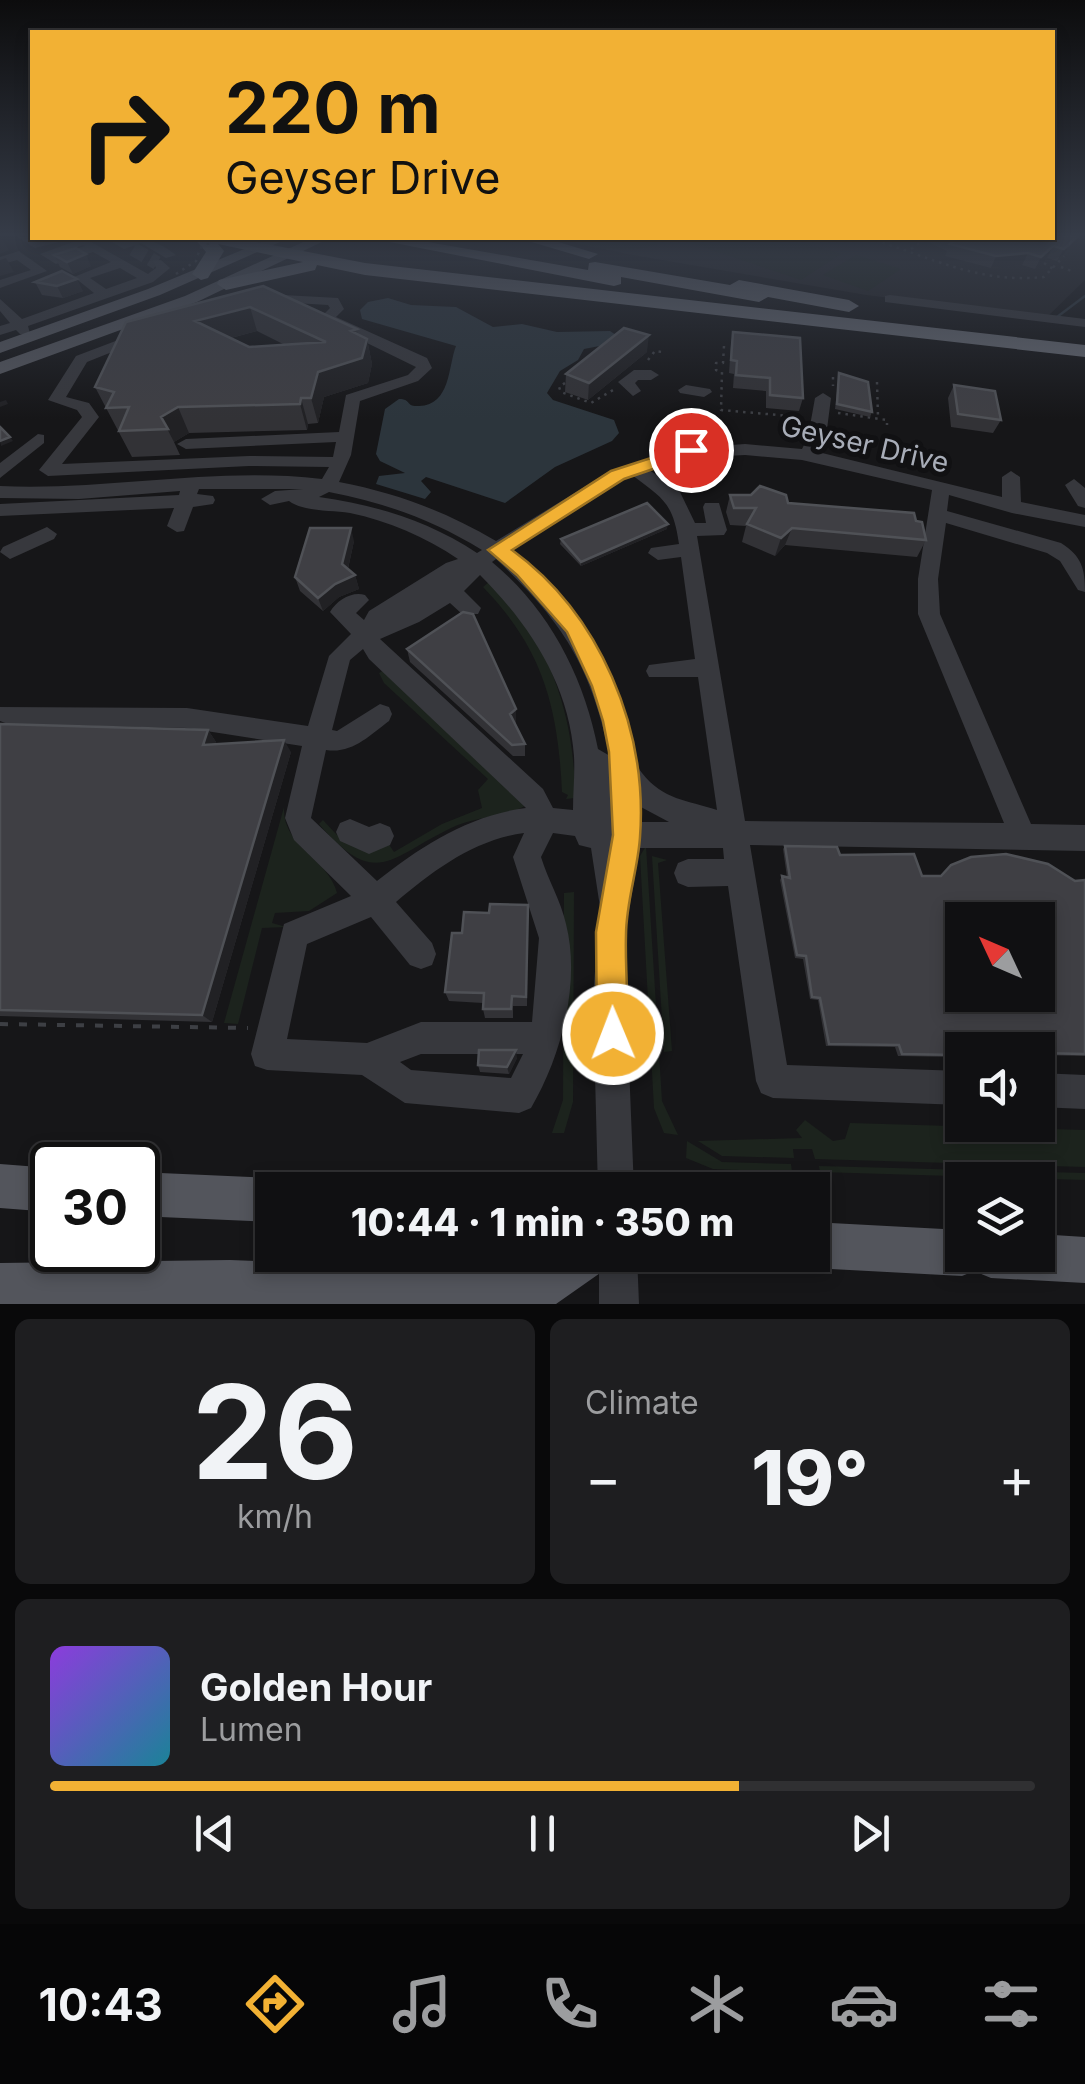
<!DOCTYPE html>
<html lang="en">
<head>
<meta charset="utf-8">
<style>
	body { margin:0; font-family:Inter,sans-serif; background:#1e1e20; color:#f1f3f6; height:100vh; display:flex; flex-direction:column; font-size:38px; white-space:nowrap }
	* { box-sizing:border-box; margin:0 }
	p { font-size:32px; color:#9c9d9f }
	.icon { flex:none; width:55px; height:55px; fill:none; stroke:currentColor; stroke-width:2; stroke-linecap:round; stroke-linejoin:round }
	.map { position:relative; height:1304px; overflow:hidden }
	.panel { display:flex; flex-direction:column; gap:15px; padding:15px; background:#09090a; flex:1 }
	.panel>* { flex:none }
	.hud { position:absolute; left:30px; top:30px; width:1025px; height:210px; border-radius:0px; box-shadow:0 5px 15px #0003,0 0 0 2px #303032; background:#f2b134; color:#111; overflow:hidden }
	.needle { width:65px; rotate:314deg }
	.tools { position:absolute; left:945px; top:902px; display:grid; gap:20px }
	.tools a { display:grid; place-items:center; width:110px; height:110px; border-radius:0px; background:#101012; box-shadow:0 5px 15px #0003,0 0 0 2px #303032; font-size:50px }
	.speed { position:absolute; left:30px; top:1142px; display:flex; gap:20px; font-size:50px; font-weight:700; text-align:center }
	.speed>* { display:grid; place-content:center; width:130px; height:130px; border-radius:50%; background:#101012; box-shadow:0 5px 15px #0003,0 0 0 2px #303032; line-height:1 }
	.speed .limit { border:5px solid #111; border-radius:15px; background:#fff; color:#111 }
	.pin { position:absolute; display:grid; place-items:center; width:85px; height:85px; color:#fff; margin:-42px; border:5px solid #fff; border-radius:50%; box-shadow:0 2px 10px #0007 }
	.me { position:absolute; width:110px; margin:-55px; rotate:359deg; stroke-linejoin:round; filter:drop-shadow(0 0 8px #0008) }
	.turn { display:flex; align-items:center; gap:35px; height:210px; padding:0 30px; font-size:45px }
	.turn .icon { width:130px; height:130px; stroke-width:2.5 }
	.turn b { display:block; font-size:70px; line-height:85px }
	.big { font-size:75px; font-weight:800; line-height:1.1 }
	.panel .card { flex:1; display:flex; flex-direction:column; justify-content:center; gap:15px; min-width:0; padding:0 35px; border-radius:15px; background:#1e1e20 }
	.panel .dial { align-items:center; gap:0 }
	.dial b { font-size:130px; line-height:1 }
	.song { display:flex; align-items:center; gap:30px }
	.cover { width:120px; height:120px; border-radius:15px; background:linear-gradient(135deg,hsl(270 70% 55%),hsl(190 70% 35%)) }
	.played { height:10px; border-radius:5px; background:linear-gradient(90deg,#f2b134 70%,#303032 70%) }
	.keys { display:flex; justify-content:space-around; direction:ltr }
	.heat { display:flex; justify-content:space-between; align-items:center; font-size:55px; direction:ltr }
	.panel .tiles { flex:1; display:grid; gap:15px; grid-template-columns:1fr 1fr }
	.card:last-child { grid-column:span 2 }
	.trip { position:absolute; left:255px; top:1172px; width:575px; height:100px; border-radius:0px; background:#101012; box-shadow:0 5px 15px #0003,0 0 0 2px #303032; font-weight:800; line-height:100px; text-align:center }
	.tab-bar { display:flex; height:160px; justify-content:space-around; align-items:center; background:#060607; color:#9c9d9f }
	.tab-bar .icon { width:70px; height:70px }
	.tab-bar .current { color:#f2b134 }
	.tab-bar b { font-size:45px; color:#f1f3f6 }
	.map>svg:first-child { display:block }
</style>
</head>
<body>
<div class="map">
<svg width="1085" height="1304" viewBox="0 0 1085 1304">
	<rect width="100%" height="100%" fill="#161618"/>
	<path fill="#222225" d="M1085,236V280L1047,317L866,295L627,254L557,238Z"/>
	<path fill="#1c231d" d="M559,238H673C634,257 600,251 559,238Z
		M676,238H788L841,254L801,280Z
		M856,255L901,269L868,291L823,275Z
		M489,582C550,637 575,718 575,798L566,799L568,795L562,792C558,707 543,649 483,587Z
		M384,670L525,806C503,817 474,817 451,828C389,858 376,890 319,824L323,820C346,845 355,855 388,843L394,852L442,824L482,808L478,790L488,779L384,683L379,673Z
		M284,807C282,847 329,859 337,893L309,911L275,913L272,923L286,927L262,928L238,1024L224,1023Z
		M646,846L662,1101L678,1135L664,1133L654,1108L640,856Z
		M652,856L667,860L658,863L672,1051L664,1052Z
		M574,892L573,1102L564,1133H552L563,1100L564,893Z
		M805,1120L833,1141L845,1139L850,1123L1085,1130V1167L815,1159L812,1149H793L794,1158L722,1156L698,1141L802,1138L796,1130Z
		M687,1141L722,1162L791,1164L792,1172L713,1169L686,1158Z
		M819,1166L1085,1173V1180L820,1172Z"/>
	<path fill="#2c353c" d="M388,298L411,305L456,307L493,327L522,324L557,332L610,331L616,335L610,344L584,349L578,360L560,371L547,393L553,400L614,420L619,433L612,441L555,467L505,503L426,477L421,481L431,492L425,499L376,484L379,476L405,473L380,461L376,454L385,409L399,399C412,399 405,407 419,406C451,405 448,366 456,346L362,319L360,310L368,302Z"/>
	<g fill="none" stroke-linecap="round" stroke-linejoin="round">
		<path stroke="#2c353c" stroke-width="2.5" d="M1057,317L1085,296"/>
		<path stroke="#333438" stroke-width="14" stroke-dasharray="14 6" stroke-linecap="butt" d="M133,249L157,263"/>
		<path stroke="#3d3f44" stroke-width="2.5" stroke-dasharray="2.5 5" stroke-linecap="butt" d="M868,238C931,257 978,284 1044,277L1064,256
			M879,240L926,239
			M911,249L925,239
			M1044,263L1053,269
			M1061,267L1074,272
			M724,346L723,363H716V370L722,372L721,410L801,417
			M648,360L655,351L662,352
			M833,377V386
			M877,382L878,417
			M565,383L559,387L561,392L591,403L613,390
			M838,413L887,420V425"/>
		<path stroke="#3d3f44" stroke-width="4" stroke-dasharray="8 11" stroke-linecap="butt" d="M0,1024L248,1028"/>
		<path fill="#37383d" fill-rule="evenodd" d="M16,236L67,240L35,248Z
			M84,238L148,274L156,268L153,260H161L170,268L153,282L28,326L30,334H20L16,330L0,335V326L10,323L0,311V299L22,319L94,293L74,277L111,262L93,252L56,264L40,254ZM83,245L85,246L56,255ZM120,268L137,278L106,289L90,278Z
			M105,238C132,236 154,237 176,255L166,258L141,243L124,249Z
			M19,251L47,271L0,288V280L31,270L17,260L0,265V257Z
			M283,295L338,298L344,309L336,317L427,358L432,368L418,381L360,401L351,455L339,482C396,493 445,511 496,541L609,472L687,448L669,424L671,420H683L704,447L745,444L802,449L808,437L815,398L823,393L831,398L826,437L818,452L1002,497V477L1011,471L1020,477L1021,502L1085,515V527L1012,513L949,495L947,511L1061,543C1082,556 1085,569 1085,592L1078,590L1060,561L1047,553L946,523L938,579L940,614L1031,824L1085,825V851L750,845L787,1065L962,1071V1105L773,1098L761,1093L756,1081L728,886L688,887L678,883L674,873L678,863L688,859H724L723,848H640L627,921L625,965L634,1190H598L593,997L600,907L591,848L579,845L575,836L553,833L541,857C548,880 561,901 566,924C581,983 561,1057 531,1108L519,1113L405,1103L362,1075L267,1070L255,1066L251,1054L284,924L351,896L294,840L285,818L302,746L187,728L8,724L0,721V707L187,708L308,726L329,656L351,634L330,612C337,600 352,591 365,595L369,600L356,613L364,620L369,611L446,563L458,559C426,537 388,521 350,513C331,510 304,512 289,501L270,505L261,499L275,491L303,489H199L197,494L213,496L215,500L213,504L193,507L184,531L177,532L167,526L174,508L0,516V504L179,495L180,491L79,499L0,498V486C107,491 215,466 322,479L329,467L249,466L48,476L39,470L82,417L77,410L48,400L76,356L142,331L147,332V338L87,362L66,397L89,403L99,417L62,464L249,456L333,457L336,442L186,449L177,444L186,439L339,432L346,395L408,375L416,367L322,321L320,318L330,308L328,305L278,302L276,299ZM745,455L802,460L932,490L918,579V614L1004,823L745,821L697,536L724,535L727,530L719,503H705L703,507L706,523H695L680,492L648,469L690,458ZM632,475C664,499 673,503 679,544L651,548L648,553L658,560L681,557L695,659L649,665L646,671L649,677H698L717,810C687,800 663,800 642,773C627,755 629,721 620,699C596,638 559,593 511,550L582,502ZM329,492C386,503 433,520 482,550L477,553C429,521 376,505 319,497ZM496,559C564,623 590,665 610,756L598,749C584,677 549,609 492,562ZM480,575C529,624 569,684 574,756C575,774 573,792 573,810L553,808L543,789L380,639L419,622L450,603L462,614H478L481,608L464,591ZM363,649L369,659L526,808C469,815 421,846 377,881L311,818L326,750C352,754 369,736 389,721L392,714L389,707L380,704L337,731L332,730L350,660ZM639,806L669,822H640ZM524,833L513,857L539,938L532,1022H421L367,1043L287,1039L307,944L371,917L410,965L421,969L432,965L436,954L432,943L396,902C434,870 474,840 524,833ZM421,1054H523L511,1078L411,1070L400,1062Z
			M890,295L1085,319V327L885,302V296Z
			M634,370H651L659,375L651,380H638L635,383L641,391L633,396L618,382Z
			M686,385L710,389L712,392L704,397L680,393L678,390Z
			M38,434L44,435V443L0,478V463Z
			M1074,479L1085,488V508L1078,506L1065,485Z
			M47,527L57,534L54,539L10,559L0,552L3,547Z
			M350,819L369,827L380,823L390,827L394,836L390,845L369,854L340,841L336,832L340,823Z
			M1038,1073L1085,1075V1109L1038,1107Z
			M599,1255H637L639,1304H599Z"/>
		<path fill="#53555c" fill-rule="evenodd" d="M271,238H289L160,295L0,353V342L148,289Z
			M312,238H330L197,302L0,374V362L185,296Z
			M0,1164L52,1168V1212L0,1208Z
			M138,1172L272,1178L290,1190H272V1222L138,1216Z
			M812,1222L962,1230V1255H1038V1234L1085,1237V1283L991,1278L974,1271L962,1276L812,1268L796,1261L793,1255H812Z
			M546,1255H610L603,1271L556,1304H0V1263L230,1260L520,1272Z"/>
		<path fill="#63666e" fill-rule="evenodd" d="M194,238H236L365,263L1085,345V357L365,275L317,265L315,270L226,290L217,284L219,280L303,262L218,244L224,251L208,278L201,280L192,274L206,252Z
			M369,238H405L588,270L589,263L595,262L730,285L739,280L849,300L859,306L849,312L768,297L759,302L621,277V284L614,286Z
			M518,238H545L598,254L589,259Z"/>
		<path stroke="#3d3f44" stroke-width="2.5" stroke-dasharray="2.5 5" stroke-linecap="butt" d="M176,274L196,261L200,248L219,238"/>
	</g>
	<path fill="#323236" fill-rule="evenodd" d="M1052,236H1083L1080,240L1057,261L1047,258L1035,269L1022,265L991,268L945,256L947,251L930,243L932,238H1052Z
		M54,255L91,266L73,274L60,267Z
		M62,271L83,291L63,298L42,295L35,282Z
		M263,286L357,329L358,335L367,339L372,364L368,383L324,397L318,423L308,424L307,430L189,433L174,442L180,455L132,457L95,387ZM257,331L285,345L249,347L231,338Z
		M733,332L803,398L799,411L766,408V391L733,388L734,374L729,373L731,344Z
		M647,352L588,400L565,392L566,374Z
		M839,373L872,412L870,417L835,409Z
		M954,385L1001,420L993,433L951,427L948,398Z
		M730,495L916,521L926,540L917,557L785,545L775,556L742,542L746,526L730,525L726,512Z
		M667,529L581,566L560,544L561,539Z
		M354,541L348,569L355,575L359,589L339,597L323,611L300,591L295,577Z
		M407,649L516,709V722L515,723L525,744V756H513L410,662Z
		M0,724L208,730L216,742L215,744L291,752L212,1022L0,1016Z
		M785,846L840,855L922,876L1085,880V1056L1038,1055V1050H997L993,1039L951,1038L956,1055L952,1057L898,1056L895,1047L826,1046L818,1000L810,999L803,959L795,958L780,880L782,876L787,877L783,849Z
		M528,905L527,1006H513V1018H485L483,1009V1003L449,1001L445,992L462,933L489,913Z
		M517,1058L509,1074L480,1072L478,1065Z"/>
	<path fill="#212124" d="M1078,236H1083L1080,240L1057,261L1064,249Z
		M1,237L9,250L0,254V238Z
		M1053,246L1047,258L1035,269L1041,257Z
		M1028,253L1022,265L991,268L996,256Z
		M86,254L91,266L73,274L67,262Z
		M6,258L14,272L0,276V260Z
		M77,279L83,291L63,298L57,286Z
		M250,307L257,331L204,345L195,321Z
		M649,335L647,352L588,400L589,383Z
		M367,339L372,364L368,383L324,397L318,423L311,398L318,372Z
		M301,398L308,424L307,430L300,404Z
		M6,400L8,404L0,407V402Z
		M178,407L189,433L174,442L161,417Z
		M10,437L13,441L1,446L0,441Z
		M668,524L667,529L581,566V562Z
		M351,528L354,541L346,577L342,564Z
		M792,528L785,545L775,556L781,538Z
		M355,575L359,589L339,597L323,611L318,598L335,584Z
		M516,709V722L511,726L510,714Z
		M208,730L216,742L211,756L203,745Z
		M284,740L291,752L212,1022L202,1015Z
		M516,1050L517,1058L509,1074L507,1067Z"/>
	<path fill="#3f3f44" stroke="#4f5156" stroke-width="2.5" fill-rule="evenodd" d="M1052,236H1078L1064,249L1053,246L1041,257L1028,253L996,256L950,244L954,241L948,238H1052Z
		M76,248L86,254L67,262L54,255Z
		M62,271L77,279L57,286L35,282Z
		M263,286L357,329L351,331L367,339L362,358L318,372L311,398H301L300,404L178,407L161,417L168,429L119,431L129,407L106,408L114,392L95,387L126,322ZM250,307L326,342L249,347L195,321Z
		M624,328L649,335L589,383L566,374Z
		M733,332L800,338L803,398L770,395V378L736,375L737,361L731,360Z
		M839,373L868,382L872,412L837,404Z
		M954,385L995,391L1001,420L958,414Z
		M0,427L10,437L0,441Z
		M760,486L786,495L788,503L914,513L916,521L922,522L926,540L792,528L781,538L747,524L756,508H734L730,495H751Z
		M647,503L668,524L581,562L561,539Z
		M310,528H351L342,564L355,575L335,584L318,598L295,577Z
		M463,612L473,614L516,709L510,714L525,744L512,745L407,649Z
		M0,724L208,730L203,745L284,740L202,1015L0,1010Z
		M785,846L837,847L840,855L914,854L922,876H941L951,865L971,857L1006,854L1048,864L1075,881L1085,880V1054L1038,1053V1050H1003L997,1037L951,1036L956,1055L902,1054L899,1045L829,1044L820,998L812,997L806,956L797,955L782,876L790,878ZM962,920H1038V995H962Z
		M490,904L528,905L526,997L512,996L511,1009H483L484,993L445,992L452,933H462L464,912L489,913Z
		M479,1050H516L507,1067L478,1065Z"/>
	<linearGradient id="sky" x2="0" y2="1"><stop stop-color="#0c0c0d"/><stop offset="0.56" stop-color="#363c48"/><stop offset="1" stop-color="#363c48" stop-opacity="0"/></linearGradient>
	<rect width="1085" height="419" fill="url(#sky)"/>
	<path fill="#f2b134" stroke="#9d7322" stroke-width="2.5" d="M691,445L697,447V454L624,479L512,550C600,614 648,729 640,837C638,869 626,902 626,935C625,967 628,1001 629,1034L625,1045L613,1050L601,1045L597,1034L596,932L613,835L609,752L603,721L592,686L567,632L517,575L488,550L611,471Z"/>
	<g text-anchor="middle" stroke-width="10" stroke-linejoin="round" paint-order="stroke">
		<g font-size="28" fill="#a8adb8" stroke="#111113">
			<text transform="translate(865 444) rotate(13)" y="10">Geyser Drive</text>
		</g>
	</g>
</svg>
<div class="tools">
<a><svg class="needle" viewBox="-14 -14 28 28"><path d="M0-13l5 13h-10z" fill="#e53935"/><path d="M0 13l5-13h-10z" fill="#9c9d9f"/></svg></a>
<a><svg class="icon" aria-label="sound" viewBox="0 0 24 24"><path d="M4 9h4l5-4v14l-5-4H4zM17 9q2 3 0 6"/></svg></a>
<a><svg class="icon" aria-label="layers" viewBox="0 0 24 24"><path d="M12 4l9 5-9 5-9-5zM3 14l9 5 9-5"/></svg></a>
</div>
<div class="speed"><div class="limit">30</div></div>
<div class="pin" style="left:691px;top:450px;background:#d93025"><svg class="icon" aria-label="arrive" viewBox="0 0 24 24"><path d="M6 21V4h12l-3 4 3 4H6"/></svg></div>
<svg class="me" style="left:613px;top:1034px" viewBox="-20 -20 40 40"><circle r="17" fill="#f2b134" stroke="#fff" stroke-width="3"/><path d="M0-11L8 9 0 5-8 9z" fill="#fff"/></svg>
<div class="trip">10:44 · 1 min · 350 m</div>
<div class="hud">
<div class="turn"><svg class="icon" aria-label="right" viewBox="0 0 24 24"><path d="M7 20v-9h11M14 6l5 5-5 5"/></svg><div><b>220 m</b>Geyser Drive</div></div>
</div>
</div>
<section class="panel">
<div class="tiles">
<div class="card dial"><b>26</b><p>km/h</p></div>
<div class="card"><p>Climate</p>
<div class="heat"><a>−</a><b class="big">19°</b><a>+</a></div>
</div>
<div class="card">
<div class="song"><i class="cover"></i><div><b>Golden Hour</b><p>Lumen</p></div></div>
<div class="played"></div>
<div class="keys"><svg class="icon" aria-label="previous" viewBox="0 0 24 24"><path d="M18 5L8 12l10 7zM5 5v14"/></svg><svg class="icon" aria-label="pause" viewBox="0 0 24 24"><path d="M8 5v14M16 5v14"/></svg><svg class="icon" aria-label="next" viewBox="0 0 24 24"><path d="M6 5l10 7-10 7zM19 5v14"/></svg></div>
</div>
</div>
</section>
<nav class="tab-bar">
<b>10:43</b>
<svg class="icon current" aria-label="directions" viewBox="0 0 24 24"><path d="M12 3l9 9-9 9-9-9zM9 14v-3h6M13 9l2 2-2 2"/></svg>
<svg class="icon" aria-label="music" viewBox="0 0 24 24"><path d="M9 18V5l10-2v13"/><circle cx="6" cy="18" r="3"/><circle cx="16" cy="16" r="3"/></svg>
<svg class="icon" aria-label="phone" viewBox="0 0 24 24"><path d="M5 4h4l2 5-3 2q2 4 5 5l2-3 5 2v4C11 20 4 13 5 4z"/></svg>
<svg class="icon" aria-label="climate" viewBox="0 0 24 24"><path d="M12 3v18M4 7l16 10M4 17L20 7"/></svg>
<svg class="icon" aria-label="car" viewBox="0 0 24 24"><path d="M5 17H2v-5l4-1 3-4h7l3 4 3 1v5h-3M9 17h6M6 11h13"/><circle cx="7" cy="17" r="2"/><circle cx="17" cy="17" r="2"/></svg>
<svg class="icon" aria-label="filters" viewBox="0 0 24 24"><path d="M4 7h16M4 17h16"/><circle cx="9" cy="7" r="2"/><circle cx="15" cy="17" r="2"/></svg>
</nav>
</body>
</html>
